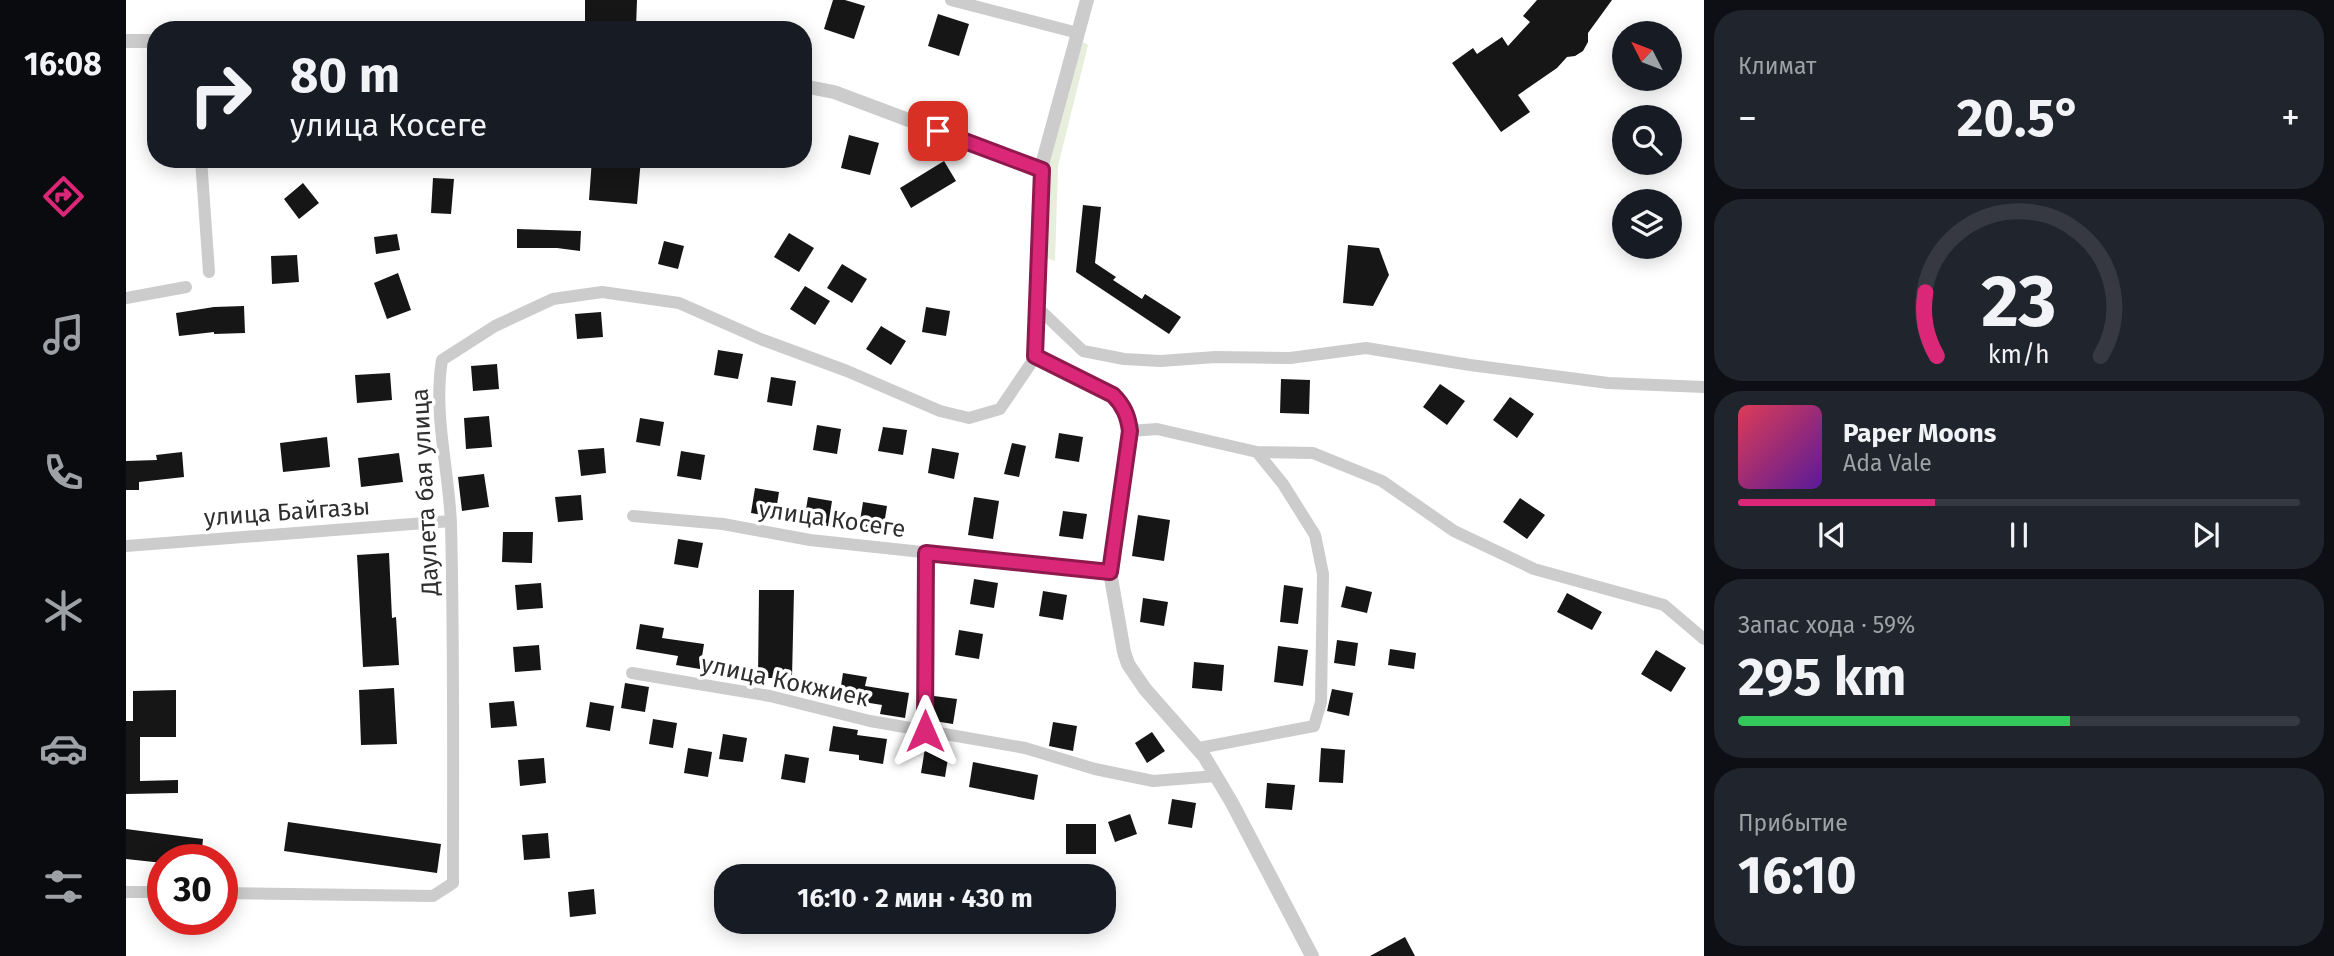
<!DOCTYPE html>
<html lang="ru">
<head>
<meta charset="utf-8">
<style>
	body { margin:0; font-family:"Fira Sans",sans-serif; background:#20242c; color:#f1f3f6; height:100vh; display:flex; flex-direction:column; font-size:26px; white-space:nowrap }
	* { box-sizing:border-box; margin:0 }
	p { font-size:23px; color:#9ea1a6 }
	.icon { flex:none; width:38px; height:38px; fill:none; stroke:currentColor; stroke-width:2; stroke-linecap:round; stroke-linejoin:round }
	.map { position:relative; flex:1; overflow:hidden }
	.sheet { display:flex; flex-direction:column; gap:10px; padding:10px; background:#0d0f14; width:630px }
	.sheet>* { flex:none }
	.guide { position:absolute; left:21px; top:21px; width:665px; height:147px; border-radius:28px; box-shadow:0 4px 18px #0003; background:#171b24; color:#f1f3f6; overflow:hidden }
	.needle { width:46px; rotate:312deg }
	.fabs { position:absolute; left:1486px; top:21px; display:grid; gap:14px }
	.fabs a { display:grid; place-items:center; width:70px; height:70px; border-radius:50%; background:#171b24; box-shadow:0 4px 18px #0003; font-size:35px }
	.speed { position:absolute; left:21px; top:844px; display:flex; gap:14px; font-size:35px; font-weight:700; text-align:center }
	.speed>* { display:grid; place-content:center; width:91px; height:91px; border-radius:50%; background:#171b24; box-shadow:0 4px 18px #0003; line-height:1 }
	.speed .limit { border:10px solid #d22; background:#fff; color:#111 }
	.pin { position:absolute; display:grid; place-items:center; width:60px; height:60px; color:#fff; margin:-30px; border-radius:14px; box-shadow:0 4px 10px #0006 }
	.me { position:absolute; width:77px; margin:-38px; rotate:0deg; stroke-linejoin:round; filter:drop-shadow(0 0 5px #0008) }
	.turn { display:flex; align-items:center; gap:24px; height:147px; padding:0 28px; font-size:32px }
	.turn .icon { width:91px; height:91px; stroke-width:2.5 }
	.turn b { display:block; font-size:49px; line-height:60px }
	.big { font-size:52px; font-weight:700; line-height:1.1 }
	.sheet .tile { flex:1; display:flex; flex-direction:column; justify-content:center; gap:10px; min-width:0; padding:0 24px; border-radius:28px; background:#20242c }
	.sheet .dial { align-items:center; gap:0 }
	.dial svg { height:182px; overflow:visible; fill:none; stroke:#363941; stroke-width:7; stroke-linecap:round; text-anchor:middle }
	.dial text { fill:#f1f3f6; stroke:none }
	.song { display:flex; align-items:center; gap:21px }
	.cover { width:84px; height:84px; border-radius:10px; background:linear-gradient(135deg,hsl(350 70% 55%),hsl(270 70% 35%)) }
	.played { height:7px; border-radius:4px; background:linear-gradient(90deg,#db2777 35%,#363941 35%) }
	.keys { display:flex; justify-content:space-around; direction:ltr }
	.heat { display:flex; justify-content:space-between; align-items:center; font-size:38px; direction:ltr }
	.charge { height:10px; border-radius:5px; background:linear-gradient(90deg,#34c759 59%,#363941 0) }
	.trip { position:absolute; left:588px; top:864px; width:402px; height:70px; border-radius:28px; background:#171b24; box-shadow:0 4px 18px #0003; font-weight:700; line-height:70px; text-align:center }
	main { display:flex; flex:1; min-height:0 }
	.tabs { display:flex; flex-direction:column; width:126px; justify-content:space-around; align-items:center; background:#090b0e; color:#9ea1a6 }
	.tabs .icon { width:49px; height:49px }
	.tabs .current { color:#db2777 }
	.tabs b { font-size:32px; color:#f1f3f6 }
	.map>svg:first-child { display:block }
</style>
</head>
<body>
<main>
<nav class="tabs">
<b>16:08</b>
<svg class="icon current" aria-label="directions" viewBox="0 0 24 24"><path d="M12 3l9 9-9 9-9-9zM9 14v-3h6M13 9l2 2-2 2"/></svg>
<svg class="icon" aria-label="music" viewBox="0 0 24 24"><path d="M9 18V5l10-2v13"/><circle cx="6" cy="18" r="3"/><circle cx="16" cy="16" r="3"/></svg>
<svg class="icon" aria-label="phone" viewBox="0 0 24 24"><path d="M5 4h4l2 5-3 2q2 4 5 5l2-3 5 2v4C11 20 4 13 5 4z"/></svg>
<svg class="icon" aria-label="climate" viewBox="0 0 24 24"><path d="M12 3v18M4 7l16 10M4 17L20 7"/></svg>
<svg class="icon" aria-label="car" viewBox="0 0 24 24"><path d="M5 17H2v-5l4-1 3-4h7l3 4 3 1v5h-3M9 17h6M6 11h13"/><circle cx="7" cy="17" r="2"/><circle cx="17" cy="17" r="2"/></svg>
<svg class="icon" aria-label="filters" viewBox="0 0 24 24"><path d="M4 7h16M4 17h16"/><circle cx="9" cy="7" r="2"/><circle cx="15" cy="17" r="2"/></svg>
</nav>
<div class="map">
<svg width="1578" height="956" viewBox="0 0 1578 956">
	<rect width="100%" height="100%" fill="#fff"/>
	<path fill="#e8eedc" d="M952,39L962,45L932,166L929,261L921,258L922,164Z"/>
	<path fill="#161616" d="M459,0H511L510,28L459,27Z
		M707,0H719L739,6L728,39L698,29Z
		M1411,0H1486L1462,33V42L1457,51L1449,56L1441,57L1431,68L1392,95L1404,112L1375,132L1326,63L1347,48L1351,54L1376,37L1382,46L1404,22L1397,16Z
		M812,14L843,24L833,56L802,46Z
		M723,135L753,143L744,175L715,168Z
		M466,159H515L511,204L463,200Z
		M818,161L830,181L785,208L774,188Z
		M307,178L328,179L325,214L305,213Z
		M177,183L193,203L173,219L158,199Z
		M957,205L975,207L969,263L990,277L987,280L1016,299L1019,294L1055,317L1043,334L950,272Z
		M391,229L455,231L454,251L431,248H391Z
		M663,233L688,248L673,272L648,257Z
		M271,234L274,250L250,254L248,237Z
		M538,241L558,246L552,269L532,264Z
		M1222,245L1253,248L1263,275L1247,306L1217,303Z
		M171,255L173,282L146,284L145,256Z
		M716,264L741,279L726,303L701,288Z
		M272,273L285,310L261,319L248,283Z
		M679,286L704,301L689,325L664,309Z
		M118,306L119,333L88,334V332L53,336L50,313L88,307Z
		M800,307L824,311L820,336L796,332Z
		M475,312L477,337L451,339L449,314Z
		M755,326L780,341L765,365L740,349Z
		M592,350L617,354L612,379L588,375Z
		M371,364L373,389L347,391L345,366Z
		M264,373L266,400L231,403L229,375Z
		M645,377L670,381L666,406L641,402Z
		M1155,379L1184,380L1183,414L1154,413Z
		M1314,384L1339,401L1321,425L1297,407Z
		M1384,397L1408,414L1391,438L1367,420Z
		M363,416L366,447L340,449L338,418Z
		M514,418L538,422L534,446L510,442Z
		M691,425L715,429L711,454L687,450Z
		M757,427L781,430L777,455L752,451Z
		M933,433L957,437L953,462L929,458Z
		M201,437L204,467L157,472L154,443Z
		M886,443L900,446L893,477L878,474Z
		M478,448L480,473L455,476L452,450Z
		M806,448L833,453L828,479L802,473Z
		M555,451L579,455L575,480L551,476Z
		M56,452L58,477L13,482V490H0V461L31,460L30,455Z
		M273,453L277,482L235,487L232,458Z
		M358,474L363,507L336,511L332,477Z
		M629,488L653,492L649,517L625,513Z
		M455,495L457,520L432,522L429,497Z
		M682,497L706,501L702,526L678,522Z
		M848,497L873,501L867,539L842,535Z
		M1394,498L1419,515L1401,539L1377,522Z
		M737,502L761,506L757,531L733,527Z
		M937,511L961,514L957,539L933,536Z
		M1012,515L1044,520L1038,561L1006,556Z
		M377,532H407L406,563L376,562Z
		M552,539L577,543L572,568L548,564Z
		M263,553L266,618L270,617L273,665L237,667L231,555Z
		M848,579L872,583L868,608L844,604Z
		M415,583L417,608L391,610L389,585Z
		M1158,585L1177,588L1172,624L1154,622Z
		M1220,586L1246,592L1241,613L1215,607Z
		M633,590H668L666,678H632Z
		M917,591L941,595L937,620L913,616Z
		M1441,593L1476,612L1466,630L1431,612Z
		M1017,598L1042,602L1038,626L1014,622Z
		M514,624L538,628L536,638L578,644L574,669L550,665L552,656L510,649Z
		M833,630L857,634L853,659L829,655Z
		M1211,640L1232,643L1229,666L1208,663Z
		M413,645L415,670L389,672L387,647Z
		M1152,646L1182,650L1177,686L1148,682Z
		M1264,649L1290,653L1288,669L1262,665Z
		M1530,650L1560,668L1545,692L1515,674Z
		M1068,662L1098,665L1096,691L1066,688Z
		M717,673L741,677L739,686L783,693L779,718L754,714L756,705L713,698Z
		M499,683L523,687L519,712L495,708Z
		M268,688L271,744L235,745L233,690Z
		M1206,689L1227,693L1223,716L1201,711Z
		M50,690V737H14V781L52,780V793L0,794V721H7V691Z
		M808,696L831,699L827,724L808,721Z
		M388,701L391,726L365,728L363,703Z
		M464,702L488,706L484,731L460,727Z
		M527,719L551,723L547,748L523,744Z
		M927,722L951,726L947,751L923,746Z
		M707,726L732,730L731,735L761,739L757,764L733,760V755L703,751Z
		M1026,732L1039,751L1021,763L1009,743Z
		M597,734L621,738L617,762L593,759Z
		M562,748L586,752L582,777L558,773Z
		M799,748L823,752L819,777L795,773Z
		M1195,748L1219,750L1217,783L1193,782Z
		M659,754L683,758L679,783L655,779Z
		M418,758L420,783L394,786L392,760Z
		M847,762L912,775L908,800L843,787Z
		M1141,783L1169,785L1166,810L1139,808Z
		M1046,799L1070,803L1066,828L1042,824Z
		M1004,814L1011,834L989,842L982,822Z
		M162,822L315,844L311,873L158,851Z
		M940,824H970V854H940Z
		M0,829L77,839L75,859H37V863L0,859Z
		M422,833L424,858L398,860L396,835Z
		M468,889L470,914L444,917L442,892Z
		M1279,937L1289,956H1244Z"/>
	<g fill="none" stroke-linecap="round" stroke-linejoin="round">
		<path stroke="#ccc" stroke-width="12" d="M825,0L952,33
			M75,159L83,272
			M0,298L60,287
			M912,308L957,351L998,359L1035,361L1089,357L1164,358L1240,348L1344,365L1482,383L1578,387
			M1004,431L1031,429L1131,452L1157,484L1189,535L1197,574L1195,702L1188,726L1073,748
			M1131,452L1187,453L1256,481L1328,531L1408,569L1538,605L1578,639
			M507,516L597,524L684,540L984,572
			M0,546L325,521
			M506,673L644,696L744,721L899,748L969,769L1027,781L1090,776
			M799,731L800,553
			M0,892H37
			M96,893L307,896L327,883C327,763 328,644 325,524C323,470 307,414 316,360L369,326L427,299L476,292L553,303L637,340L721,371L814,411L843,418L874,409L910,356"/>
		<path stroke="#ccc" stroke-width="14" d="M961,0L917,161L910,356L987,395C998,406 1002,416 1004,431L984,572L998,652L1002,664L1019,689L1078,756L1106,803L1186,956
			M0,41H30
			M677,86L708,92L916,170"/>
	</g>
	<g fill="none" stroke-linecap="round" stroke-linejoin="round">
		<defs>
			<path id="route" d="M799,731L800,553L984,572L1004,431C1002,416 998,406 987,395L909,356L916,170L812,131"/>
		</defs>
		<use href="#route" stroke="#8e194d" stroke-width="18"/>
		<use href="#route" stroke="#db2777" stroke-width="12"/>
	</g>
	<g text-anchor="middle" stroke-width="7" stroke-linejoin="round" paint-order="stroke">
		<g font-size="24" fill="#2f2f2f" stroke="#fff">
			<text transform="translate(299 492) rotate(-93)" y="8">Даулета бая улица</text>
			<text transform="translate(161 512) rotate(-4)" y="8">улица Байгазы</text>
			<text transform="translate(706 519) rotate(8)" y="8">улица Косеге</text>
			<text transform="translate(659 681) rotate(12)" y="8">улица Кокжиек</text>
		</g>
	</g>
</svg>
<div class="fabs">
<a><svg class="needle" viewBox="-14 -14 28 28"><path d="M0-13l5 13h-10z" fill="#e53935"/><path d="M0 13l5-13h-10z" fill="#9ea1a6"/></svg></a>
<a><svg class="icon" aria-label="search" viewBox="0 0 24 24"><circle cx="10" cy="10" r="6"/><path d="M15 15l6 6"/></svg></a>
<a><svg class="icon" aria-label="layers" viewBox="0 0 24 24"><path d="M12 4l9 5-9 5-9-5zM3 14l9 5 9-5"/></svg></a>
</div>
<div class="speed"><div class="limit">30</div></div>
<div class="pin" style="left:812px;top:131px;background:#d93025"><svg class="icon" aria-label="arrive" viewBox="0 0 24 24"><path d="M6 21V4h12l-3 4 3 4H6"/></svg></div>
<svg class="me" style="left:799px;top:731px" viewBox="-20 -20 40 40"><path d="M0-17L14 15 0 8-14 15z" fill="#db2777" stroke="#fff" stroke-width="4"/></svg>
<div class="trip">16:10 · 2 мин · 430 m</div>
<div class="guide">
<div class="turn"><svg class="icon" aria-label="right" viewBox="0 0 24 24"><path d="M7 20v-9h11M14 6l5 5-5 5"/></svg><div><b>80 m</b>улица Косеге</div></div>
</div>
</div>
<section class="sheet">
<div class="tile"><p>Климат</p>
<div class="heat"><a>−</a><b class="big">20.5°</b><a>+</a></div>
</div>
<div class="tile dial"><svg viewBox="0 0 100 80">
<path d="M14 69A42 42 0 1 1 86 69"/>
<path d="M14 69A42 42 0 0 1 9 41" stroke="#db2777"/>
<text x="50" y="56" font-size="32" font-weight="700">23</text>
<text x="50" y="72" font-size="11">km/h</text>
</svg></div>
<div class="tile">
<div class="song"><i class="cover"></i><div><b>Paper Moons</b><p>Ada Vale</p></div></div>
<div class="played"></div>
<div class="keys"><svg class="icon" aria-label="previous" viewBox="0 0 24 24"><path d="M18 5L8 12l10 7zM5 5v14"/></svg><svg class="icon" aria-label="pause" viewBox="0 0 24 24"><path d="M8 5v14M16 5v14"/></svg><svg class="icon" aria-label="next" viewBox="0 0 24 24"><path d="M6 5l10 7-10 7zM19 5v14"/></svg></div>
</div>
<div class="tile"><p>Запас хода · 59%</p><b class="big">295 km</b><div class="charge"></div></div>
<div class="tile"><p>Прибытие</p><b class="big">16:10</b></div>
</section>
</main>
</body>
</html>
